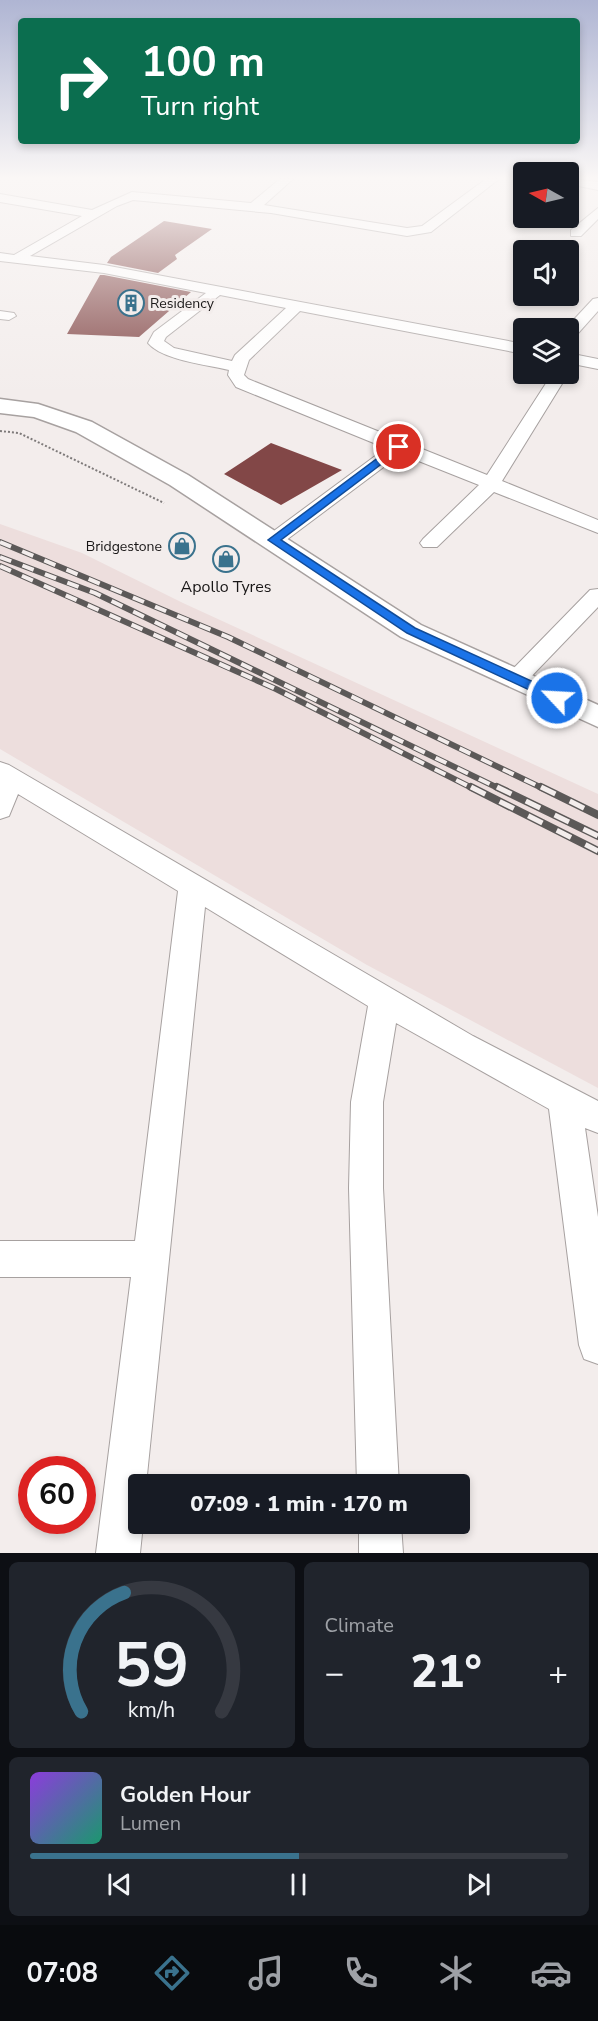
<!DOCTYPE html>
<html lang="en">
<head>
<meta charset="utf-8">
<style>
	body { margin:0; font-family:"Nunito Sans",sans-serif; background:#20242c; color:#f1f3f6; height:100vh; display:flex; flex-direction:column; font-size:22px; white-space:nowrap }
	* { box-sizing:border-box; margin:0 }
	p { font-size:20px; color:#9ea1a6 }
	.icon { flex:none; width:33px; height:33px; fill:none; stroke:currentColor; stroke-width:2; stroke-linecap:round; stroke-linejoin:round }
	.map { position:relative; height:1553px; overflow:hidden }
	.drawer { display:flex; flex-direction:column; gap:9px; padding:9px; background:#0d0f14; flex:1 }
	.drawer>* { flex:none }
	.banner { position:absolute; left:18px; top:18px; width:562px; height:126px; border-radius:6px; box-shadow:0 3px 9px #0003; background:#0b6e4f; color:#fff; overflow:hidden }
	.needle { width:39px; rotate:278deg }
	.fabs { position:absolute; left:513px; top:162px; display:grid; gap:12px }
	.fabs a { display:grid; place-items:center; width:66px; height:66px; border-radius:6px; background:#171b24; box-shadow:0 3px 9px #0003; font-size:30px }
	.speed { position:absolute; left:18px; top:1456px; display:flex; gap:12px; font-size:30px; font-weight:700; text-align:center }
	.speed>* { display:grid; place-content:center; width:78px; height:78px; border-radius:50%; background:#171b24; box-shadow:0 3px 9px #0003; line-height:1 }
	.speed .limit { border:9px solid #d22; background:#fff; color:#111 }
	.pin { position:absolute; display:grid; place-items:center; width:51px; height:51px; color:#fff; margin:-26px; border:3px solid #fff; border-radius:50%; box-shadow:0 2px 6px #0007 }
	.me { position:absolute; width:66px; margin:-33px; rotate:295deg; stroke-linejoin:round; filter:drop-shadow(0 0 4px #0008) }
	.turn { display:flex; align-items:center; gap:21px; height:126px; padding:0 24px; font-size:27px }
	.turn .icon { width:78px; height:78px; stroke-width:2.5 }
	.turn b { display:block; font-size:42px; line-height:51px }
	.big { font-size:45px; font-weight:800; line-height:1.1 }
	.drawer .widget { flex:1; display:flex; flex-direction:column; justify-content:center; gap:9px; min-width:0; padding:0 21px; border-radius:9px; background:#20242c }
	.drawer .dial { align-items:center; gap:0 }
	.dial svg { height:156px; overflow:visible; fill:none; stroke:#363941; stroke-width:7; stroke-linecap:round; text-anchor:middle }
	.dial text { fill:#f1f3f6; stroke:none }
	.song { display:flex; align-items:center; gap:18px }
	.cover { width:72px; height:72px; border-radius:9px; background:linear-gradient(135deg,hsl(270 70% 55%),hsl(160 70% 35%)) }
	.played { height:6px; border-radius:3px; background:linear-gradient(90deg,#3a728d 50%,#363941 50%) }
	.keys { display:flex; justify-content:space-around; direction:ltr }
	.heat { display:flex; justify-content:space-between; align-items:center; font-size:33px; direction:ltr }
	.drawer .tiles { flex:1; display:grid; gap:9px; grid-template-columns:1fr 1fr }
	.widget:last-child { grid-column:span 2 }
	.trip { position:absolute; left:128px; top:1474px; width:342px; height:60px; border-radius:6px; background:#171b24; box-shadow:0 3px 9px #0003; font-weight:800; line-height:60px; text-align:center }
	.tab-bar { display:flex; height:96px; justify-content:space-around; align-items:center; background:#090b0e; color:#9ea1a6 }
	.tab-bar .icon { width:42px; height:42px }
	.tab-bar .active { color:#3a728d }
	.tab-bar b { font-size:27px; color:#f1f3f6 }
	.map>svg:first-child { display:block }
</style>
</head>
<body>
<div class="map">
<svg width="598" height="1553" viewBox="0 0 598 1553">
	<rect width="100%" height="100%" fill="#f3edec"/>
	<path fill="#eddedd" d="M0,524L82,553L183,603L598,794V1088L367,965L0,749Z"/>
	<path fill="#824747" d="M164,221L212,229L175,255L177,259L158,273L107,263L111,257Z
		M100,275H104L191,292L139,337L67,334Z
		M271,443L342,470L281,505L224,474Z"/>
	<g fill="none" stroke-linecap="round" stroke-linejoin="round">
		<defs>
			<path id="street" d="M280,179H293L264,205L407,228L422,226L486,179H499L431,232L407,236L271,213L133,200L117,206L30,256L104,265L524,344V354L300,311L249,360L244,375L248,379L487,475L552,374H568L502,481L598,520V533L494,492L437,547H423L420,543L423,539L479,485L401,454L281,544H267L264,540L267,536L386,448L236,387L228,375L229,370C208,365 162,360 148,343L154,332L206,293L104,273L0,261V253L14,255L82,216L0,202V194L92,210L132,192L251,203ZM220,295L286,308L235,355L232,361L174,348L164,341L166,337Z
				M574,179L598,182V190L574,185Z
				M598,208V219L581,236H571V230Z
				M528,218H541L531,225L525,221Z
				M598,298V311L573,339L568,341V328H566L593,299Z
				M0,311L14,313L16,316L9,320L0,319Z
				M568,353L598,359V369L568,363Z
				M598,589V607L524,684L516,687L508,684L504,679L508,674L590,590Z
				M0,762L9,765L473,1036L598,1101V1133L585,1128L598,1217V1364L584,1359L579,1345L549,1109L396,1023L383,1102V1188L399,1485H357L349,1188L351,1102L368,1006L205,907L146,1485H138V1524H143L140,1553H96L131,1277H0V1241H135L178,891L18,794L9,816L0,819Z
				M359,1524H401L403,1553H359Z"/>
			<path id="primary" d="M0,399L38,404L92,422L188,475L421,625L598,705V727L401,637L170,485L76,432L34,417L0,413Z"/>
		</defs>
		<use href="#street" stroke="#a7a1a0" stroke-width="2"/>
		<use href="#primary" stroke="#a7a1a0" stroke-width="3"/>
		<path stroke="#7e7a7a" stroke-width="2" stroke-dasharray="2 2" stroke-linecap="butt" d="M0,431L19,433L164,503"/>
		<use href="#street" fill="#fff" fill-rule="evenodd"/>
		<use href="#primary" fill="#fff" fill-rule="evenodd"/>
		<defs>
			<path id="rail-far1" d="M0,542L228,637L544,789
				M0,557L95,593L500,789
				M0,566L276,689L474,789"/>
			<path id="rail" d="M471,787L598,851
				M497,787L598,836
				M541,787L598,815"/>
		</defs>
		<use href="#rail-far1" stroke="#5c5958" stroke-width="6"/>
		<use href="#rail" stroke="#5c5958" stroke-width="8"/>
		<use href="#rail-far1" stroke="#f3edec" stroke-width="4" stroke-dasharray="12" stroke-linecap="butt"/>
		<use href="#rail" stroke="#f3edec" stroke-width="5" stroke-dasharray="16" stroke-linecap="butt"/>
	</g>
	<linearGradient id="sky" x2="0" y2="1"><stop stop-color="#afb5d3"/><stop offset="0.45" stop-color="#faf7f6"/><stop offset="1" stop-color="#faf7f6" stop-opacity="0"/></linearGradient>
	<rect width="598" height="396" fill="url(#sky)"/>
	<path fill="#1a73e8" stroke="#114b97" stroke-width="1.5" d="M395,445L404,447L281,540L415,628L562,695V701H553L407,633L268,540Z"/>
	<defs>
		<symbol id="building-ring" viewBox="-11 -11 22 22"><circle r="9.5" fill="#f3edec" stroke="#3a728d" stroke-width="1.5"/><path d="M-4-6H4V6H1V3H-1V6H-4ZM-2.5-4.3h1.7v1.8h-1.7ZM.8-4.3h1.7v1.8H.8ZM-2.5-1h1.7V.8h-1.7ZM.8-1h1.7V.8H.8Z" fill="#3a728d"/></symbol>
		<symbol id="shop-ring" viewBox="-11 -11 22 22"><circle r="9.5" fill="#f3edec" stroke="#3a728d" stroke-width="1.5"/><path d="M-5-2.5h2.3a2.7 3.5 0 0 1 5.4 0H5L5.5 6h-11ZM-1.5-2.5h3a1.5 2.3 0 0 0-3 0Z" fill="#3a728d"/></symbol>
	</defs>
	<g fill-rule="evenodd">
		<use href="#building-ring" x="116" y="288" width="30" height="30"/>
		<use href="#shop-ring" x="167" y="531" width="30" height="30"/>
		<use href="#shop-ring" x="211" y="544" width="30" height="30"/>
	</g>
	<g text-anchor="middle" stroke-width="6" stroke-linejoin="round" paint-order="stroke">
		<g font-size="14" fill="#181616" stroke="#f3edec" text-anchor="start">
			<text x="150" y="308">Residency</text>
			<text x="162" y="551" text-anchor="end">Bridgestone</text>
		</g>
		<g font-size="16" fill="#181616" stroke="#f3edec">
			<text x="226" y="592">Apollo Tyres</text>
		</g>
	</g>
</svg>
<div class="fabs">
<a><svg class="needle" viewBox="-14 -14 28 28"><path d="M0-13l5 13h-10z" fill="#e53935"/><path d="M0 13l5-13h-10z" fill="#9ea1a6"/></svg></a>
<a><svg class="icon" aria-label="sound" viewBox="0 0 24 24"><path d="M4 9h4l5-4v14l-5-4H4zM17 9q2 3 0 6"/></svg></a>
<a><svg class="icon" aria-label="layers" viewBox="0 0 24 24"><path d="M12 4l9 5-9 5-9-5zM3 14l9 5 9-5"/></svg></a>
</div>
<div class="speed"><div class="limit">60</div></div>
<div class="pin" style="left:399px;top:447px;background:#d93025"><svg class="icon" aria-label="arrive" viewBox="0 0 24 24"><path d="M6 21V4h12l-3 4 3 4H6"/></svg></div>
<svg class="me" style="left:557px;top:698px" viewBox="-20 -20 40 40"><circle r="17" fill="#1a73e8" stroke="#fff" stroke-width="3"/><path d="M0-11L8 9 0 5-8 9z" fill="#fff"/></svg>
<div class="trip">07:09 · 1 min · 170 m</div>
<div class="banner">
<div class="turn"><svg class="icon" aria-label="right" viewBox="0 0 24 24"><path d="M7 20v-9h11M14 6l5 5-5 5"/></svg><div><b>100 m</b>Turn right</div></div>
</div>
</div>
<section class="drawer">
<div class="tiles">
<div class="widget dial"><svg viewBox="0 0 100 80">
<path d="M14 69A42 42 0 1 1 86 69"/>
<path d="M14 69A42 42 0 0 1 36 8" stroke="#3a728d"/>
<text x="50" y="56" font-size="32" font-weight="700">59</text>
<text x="50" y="72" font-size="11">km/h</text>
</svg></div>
<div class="widget"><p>Climate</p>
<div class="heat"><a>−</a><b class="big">21°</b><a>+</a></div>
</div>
<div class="widget">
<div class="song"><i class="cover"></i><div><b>Golden Hour</b><p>Lumen</p></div></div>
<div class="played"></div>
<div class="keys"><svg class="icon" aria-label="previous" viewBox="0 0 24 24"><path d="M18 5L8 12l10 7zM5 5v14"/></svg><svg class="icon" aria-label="pause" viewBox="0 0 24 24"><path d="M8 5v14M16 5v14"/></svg><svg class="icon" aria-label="next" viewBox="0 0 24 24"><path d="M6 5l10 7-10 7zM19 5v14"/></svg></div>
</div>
</div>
</section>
<nav class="tab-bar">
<b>07:08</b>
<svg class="icon active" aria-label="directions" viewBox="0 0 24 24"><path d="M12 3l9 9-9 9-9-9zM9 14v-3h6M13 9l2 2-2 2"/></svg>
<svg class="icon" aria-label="music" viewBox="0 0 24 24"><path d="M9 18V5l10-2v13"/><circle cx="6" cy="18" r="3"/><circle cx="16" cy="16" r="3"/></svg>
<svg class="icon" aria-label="phone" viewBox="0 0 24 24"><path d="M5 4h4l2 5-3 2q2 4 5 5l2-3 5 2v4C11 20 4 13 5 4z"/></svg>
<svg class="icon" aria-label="climate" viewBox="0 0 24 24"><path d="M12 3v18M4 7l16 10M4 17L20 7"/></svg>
<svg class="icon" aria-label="car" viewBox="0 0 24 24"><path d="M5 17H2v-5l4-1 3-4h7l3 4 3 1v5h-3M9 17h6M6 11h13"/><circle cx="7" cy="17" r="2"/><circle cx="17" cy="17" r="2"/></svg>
</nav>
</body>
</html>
